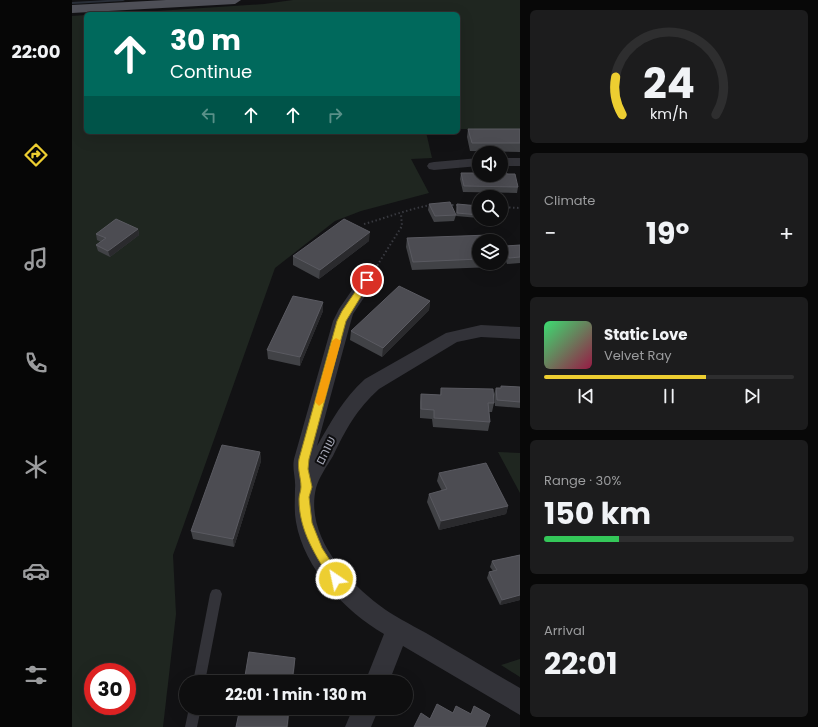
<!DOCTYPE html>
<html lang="en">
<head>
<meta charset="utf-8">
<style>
	body { margin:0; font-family:Poppins,Heebo,sans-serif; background:#1c1c1d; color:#f1f3f6; height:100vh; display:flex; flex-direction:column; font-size:15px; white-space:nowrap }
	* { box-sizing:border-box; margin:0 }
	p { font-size:13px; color:#9b9c9e }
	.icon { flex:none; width:22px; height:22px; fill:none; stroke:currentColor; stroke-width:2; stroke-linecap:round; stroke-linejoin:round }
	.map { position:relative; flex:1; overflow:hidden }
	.panel { display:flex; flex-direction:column; gap:10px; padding:10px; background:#080808; width:298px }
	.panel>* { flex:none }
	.banner { position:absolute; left:12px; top:12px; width:376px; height:122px; border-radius:6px; box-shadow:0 4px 16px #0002,0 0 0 1px #2e2e2f; background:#00695c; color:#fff; overflow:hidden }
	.fabs { position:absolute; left:400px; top:146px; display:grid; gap:8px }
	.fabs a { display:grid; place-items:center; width:36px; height:36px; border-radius:50%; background:#0e0e0f; box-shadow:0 4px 16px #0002,0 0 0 1px #2e2e2f; font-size:20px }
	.speed { position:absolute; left:12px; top:663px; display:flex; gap:8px; font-size:20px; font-weight:700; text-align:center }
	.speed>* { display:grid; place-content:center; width:52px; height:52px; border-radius:50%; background:#0e0e0f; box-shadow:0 4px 16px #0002,0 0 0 1px #2e2e2f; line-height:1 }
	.speed .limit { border:6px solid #d22; background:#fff; color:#111 }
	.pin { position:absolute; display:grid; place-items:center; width:34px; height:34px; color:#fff; margin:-17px; border:2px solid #fff; border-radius:50%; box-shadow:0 1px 4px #0007 }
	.me { position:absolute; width:44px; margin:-22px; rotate:326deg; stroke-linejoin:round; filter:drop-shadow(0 0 3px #0008) }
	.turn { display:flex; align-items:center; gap:14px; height:84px; padding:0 20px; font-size:18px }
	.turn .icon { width:52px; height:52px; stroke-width:2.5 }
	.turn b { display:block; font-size:28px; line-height:34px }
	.lanes { display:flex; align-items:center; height:38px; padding:0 20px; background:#0003; justify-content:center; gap:20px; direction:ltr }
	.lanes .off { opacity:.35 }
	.big { font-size:30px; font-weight:700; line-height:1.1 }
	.panel .widget { flex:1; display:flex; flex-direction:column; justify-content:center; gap:6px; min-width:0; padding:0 14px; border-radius:6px; background:#1c1c1d }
	.panel .dial { align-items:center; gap:0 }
	.dial svg { height:104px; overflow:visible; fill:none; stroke:#2e2e2f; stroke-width:7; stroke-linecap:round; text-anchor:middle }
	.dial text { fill:#f1f3f6; stroke:none }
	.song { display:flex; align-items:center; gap:12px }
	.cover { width:48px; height:48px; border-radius:6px; background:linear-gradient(135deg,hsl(140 70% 55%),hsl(340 70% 35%)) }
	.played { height:4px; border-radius:2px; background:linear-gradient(90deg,#edce31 65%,#2e2e2f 65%) }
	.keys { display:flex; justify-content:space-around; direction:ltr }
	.heat { display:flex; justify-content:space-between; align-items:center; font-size:22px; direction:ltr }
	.charge { height:6px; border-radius:3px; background:linear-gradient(90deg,#34c759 30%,#2e2e2f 0) }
	.trip { position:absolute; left:107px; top:675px; width:234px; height:40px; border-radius:20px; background:#0e0e0f; box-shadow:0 4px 16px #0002,0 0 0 1px #2e2e2f; font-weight:700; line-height:40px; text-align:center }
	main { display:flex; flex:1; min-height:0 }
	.dock { display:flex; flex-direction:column; width:72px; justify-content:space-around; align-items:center; background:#060606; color:#9b9c9e }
	.dock .icon { width:28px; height:28px }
	.dock .selected { color:#edce31 }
	.dock b { font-size:18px; color:#f1f3f6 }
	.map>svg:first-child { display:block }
</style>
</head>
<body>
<main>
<nav class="dock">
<b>22:00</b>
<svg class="icon selected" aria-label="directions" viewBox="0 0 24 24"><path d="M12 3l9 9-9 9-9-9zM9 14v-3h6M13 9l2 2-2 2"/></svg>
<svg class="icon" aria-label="music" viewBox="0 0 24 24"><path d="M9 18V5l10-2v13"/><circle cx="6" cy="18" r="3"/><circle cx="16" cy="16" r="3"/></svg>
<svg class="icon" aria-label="phone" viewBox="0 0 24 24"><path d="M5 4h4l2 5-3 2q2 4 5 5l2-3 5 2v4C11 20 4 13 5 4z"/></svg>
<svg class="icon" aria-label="climate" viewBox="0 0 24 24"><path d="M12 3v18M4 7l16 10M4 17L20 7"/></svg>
<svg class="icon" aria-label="car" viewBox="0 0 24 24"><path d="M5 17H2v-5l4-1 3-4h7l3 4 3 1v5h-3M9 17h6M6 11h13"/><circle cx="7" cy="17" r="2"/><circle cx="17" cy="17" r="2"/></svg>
<svg class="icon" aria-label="filters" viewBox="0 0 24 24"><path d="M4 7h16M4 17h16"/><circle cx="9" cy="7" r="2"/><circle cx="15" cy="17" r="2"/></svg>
</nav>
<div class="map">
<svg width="448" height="727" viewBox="0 0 448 727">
	<rect width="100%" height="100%" fill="#121214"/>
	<path fill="#1f2620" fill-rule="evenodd" d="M221,0H448V129H386V14H39L192,4Z
		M14,15V132H354L360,158L339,159L357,193L289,211L263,221L203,268L101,555L104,614L91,727H0V16ZM21,672H55V706H21Z
		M426,452L448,453V493Z
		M448,659V677L429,665Z"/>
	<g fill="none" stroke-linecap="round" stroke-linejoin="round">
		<path fill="#292e37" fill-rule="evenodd" d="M35,0H53L51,1L0,4V2Z"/>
		<path stroke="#393a40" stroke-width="2" stroke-dasharray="1.5 2.5" stroke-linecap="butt" d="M376,205H387
			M429,207L448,208
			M292,224C314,218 336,209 359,205
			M303,269L330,226L329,214"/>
		<path fill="#333339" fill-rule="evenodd" d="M144,589L148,590L150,594L133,682H121L138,594L140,590Z
			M117,708H129L125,727H113Z"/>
		<path fill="#333339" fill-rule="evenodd" d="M407,158V166L362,170L357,169L355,166L357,163L362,162Z
			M429,158H448V166H429Z
			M295,276L301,277L303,281L281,314L279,321L245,446C260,420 271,399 293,379L374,333L409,325L448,327V339L409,337L385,342L307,389C284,410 274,429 261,456C255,466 247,477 244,488C233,535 273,579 307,605C321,616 338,624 354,633C385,651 417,670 448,688V715L331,646L317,682H293L312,634C273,611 232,569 224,522C222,511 223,500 223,489C224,478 220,470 222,459L261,321L267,309L289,277Z
			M281,708H307L299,727H273Z"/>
		<path fill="#4f5058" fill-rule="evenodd" d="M94,0H169L163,4L0,13V5Z"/>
	</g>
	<path fill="#414246" d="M396,129H448V152L398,151L395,137Z
		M403,170L435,174L446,187L445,193L391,192L388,179L389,173H402Z
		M357,204L384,215L382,221L362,222L356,210Z
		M385,204L407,206V218L384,216Z
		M66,229L67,235L38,257L26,251L24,245L29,242L25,240L24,234Z
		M335,238L407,241V263H424L423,267L340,270L334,247Z
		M297,241L247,279L221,265V256Z
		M429,241L434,246L448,245V263L435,264L433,258H429Z
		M358,301L357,310L310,357L278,340L279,331Z
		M251,302V311L228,366L196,359L195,350Z
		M429,386L448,387V408L423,406L422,394L424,388H429Z
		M369,388L422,403L420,412H417L418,422L416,431L361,427L360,419L348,418V402L349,394L368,395Z
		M188,452L189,461L162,547L121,539L119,531Z
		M367,473L436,506L434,514L367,530L355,502L357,494L370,491L365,481Z
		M448,555V600L428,605L415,578L417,572L421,571L418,567L420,561Z"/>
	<path fill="#2a2a2d" d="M66,229L67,235L38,257L36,251Z
		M298,232L297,241L247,279L248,270Z
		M358,301L357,310L310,357L311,348Z
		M251,302V311L228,366V357Z
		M188,452L189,461L162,547L161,539Z
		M436,506L434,514L367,530L369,521Z
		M448,595V600L428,605L430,600Z
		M223,658V665L221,682H220Z
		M217,708H218L216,727H215Z"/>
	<path fill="#4c4c52" stroke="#5a5a61" d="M396,129H448V143H400Z
		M429,167L433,168L435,174H443L446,187L392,186L389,173H403V170H407V175H429Z
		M378,202L384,215L363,216L357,204Z
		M385,204L407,206V215L385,213Z
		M44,219L66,229L36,251L24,245L34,238L24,234Z
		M272,219L298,232L248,270L221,256Z
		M417,235L419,241H407V259L341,262L335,238Z
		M432,240L434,246L448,245V257L437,258L435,252H429V241H422Z
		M327,286L358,301L311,348L279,331Z
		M221,296L251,302L228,357L195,350Z
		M429,386L448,387V402L425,400L424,388H429Z
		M369,388L421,389L422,403H416L418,422L362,418V410L349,409V394L369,395Z
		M150,445L188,452L161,539L119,531Z
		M414,463L436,506L369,521L357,494L375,489L367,473Z
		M448,555V595L430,600L417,572L425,570L420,561Z
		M177,652L223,658L220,682H172Z
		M365,704L381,713L384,706L399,714L402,706L418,715L413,727H342L349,713L358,719Z
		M168,708H217L215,727H164Z"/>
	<path fill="#edce31" stroke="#9a8620" d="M295,278L299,280L274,321L237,459L236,469L240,487L237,497L240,523L250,548L270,579L268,582L264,584L260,582C244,556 227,531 227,499C227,495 229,491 229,487C229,477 225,469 227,459L265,321L270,311L292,279Z"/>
	<path fill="#f59e0b" d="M264,338L269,341L252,402L247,406L243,402L260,341Z"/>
	<g text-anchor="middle" stroke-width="4" stroke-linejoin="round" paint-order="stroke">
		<g font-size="13" fill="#a4a6b4" stroke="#0d0d0f">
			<text transform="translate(253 450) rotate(-63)" y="5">שוהם</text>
		</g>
	</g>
</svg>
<div class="fabs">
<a><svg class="icon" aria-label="sound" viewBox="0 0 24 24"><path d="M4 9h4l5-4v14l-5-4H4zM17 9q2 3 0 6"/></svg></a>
<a><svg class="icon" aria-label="search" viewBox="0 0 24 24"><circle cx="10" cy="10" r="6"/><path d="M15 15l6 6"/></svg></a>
<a><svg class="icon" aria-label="layers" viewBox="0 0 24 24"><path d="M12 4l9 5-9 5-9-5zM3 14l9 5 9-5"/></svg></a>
</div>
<div class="speed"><div class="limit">30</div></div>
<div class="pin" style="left:295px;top:280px;background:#d93025"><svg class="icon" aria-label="arrive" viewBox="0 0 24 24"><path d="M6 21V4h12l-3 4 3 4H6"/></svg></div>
<svg class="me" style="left:264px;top:579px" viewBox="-20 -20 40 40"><circle r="17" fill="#edce31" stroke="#fff" stroke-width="3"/><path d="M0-11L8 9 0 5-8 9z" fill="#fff"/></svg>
<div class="trip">22:01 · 1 min · 130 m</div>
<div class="banner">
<div class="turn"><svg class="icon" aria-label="ahead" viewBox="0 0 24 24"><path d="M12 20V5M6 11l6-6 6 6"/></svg><div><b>30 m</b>Continue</div></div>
<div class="lanes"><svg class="icon off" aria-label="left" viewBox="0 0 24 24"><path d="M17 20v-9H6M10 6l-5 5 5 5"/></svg><svg class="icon" aria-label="ahead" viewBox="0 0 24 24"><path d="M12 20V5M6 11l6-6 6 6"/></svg><svg class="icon" aria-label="ahead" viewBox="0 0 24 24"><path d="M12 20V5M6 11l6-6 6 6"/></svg><svg class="icon off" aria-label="right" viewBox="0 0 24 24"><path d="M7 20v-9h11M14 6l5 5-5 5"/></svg></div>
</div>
</div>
<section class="panel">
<div class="widget dial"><svg viewBox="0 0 100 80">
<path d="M14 69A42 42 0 1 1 86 69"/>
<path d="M14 69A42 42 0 0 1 9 40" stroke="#edce31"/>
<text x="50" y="56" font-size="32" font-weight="700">24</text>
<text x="50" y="72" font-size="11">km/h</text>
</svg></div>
<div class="widget"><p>Climate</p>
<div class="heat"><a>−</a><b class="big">19°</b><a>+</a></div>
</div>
<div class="widget">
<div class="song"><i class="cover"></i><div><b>Static Love</b><p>Velvet Ray</p></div></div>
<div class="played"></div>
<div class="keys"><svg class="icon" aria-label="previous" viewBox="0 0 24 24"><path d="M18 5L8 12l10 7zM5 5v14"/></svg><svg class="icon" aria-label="pause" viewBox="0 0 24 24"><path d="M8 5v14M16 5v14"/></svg><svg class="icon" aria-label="next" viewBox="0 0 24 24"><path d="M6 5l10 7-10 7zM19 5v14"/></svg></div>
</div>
<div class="widget"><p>Range · 30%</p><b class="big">150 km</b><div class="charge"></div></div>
<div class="widget"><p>Arrival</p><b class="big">22:01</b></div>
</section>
</main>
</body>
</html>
